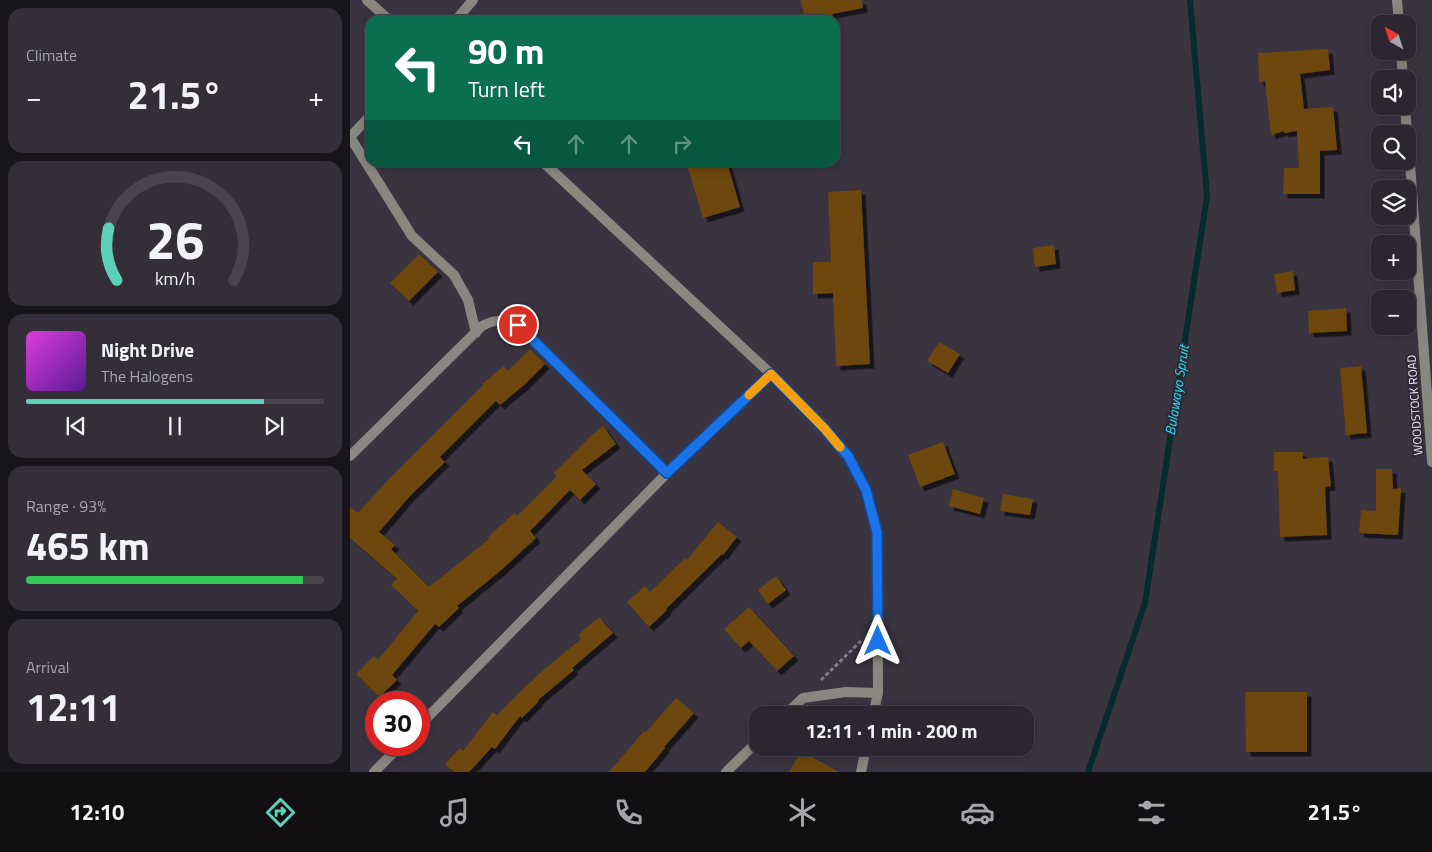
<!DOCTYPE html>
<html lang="en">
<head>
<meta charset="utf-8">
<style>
	body { margin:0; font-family:"Titillium Web",sans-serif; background:#342e38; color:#f1f3f6; height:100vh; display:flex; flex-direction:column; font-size:19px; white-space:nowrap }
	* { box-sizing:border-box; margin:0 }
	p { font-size:16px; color:#a6a5ab }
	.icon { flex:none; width:28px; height:28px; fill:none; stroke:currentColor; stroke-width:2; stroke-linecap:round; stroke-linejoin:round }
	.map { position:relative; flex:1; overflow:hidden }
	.details { display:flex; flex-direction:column; gap:8px; padding:8px; background:#18151a; width:350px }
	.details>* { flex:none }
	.guide { position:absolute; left:15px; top:15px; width:475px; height:152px; border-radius:15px; box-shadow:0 2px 12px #0003,0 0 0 1px #48434c; background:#0b6e4f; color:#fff; overflow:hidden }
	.needle { width:32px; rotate:320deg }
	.tools { position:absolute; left:1021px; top:15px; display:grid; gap:10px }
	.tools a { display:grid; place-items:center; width:45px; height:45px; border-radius:10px; background:#2c2630; box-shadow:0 2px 12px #0003,0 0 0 1px #48434c; font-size:25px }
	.speed { position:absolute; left:15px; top:691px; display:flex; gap:10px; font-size:25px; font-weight:700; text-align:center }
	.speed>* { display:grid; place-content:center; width:65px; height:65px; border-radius:50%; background:#2c2630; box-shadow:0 2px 12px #0003,0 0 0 1px #48434c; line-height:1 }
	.speed .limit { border:8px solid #d22; background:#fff; color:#111 }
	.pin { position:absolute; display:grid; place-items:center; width:42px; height:42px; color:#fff; margin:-21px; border:2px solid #fff; border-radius:50%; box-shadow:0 1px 5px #0007 }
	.me { position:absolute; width:55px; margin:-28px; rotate:0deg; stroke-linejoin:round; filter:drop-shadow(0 0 4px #0008) }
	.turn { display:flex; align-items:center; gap:18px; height:105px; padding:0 20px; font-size:22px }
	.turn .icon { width:65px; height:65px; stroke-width:2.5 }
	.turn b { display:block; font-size:35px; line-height:42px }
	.lanes { display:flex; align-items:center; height:48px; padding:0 20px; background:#0003; justify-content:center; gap:25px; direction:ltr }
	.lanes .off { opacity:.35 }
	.big { font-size:38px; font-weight:700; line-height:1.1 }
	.details .card { flex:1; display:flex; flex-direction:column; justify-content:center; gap:8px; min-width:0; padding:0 18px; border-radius:15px; background:#342e38 }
	.details .dial { align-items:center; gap:0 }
	.dial svg { height:130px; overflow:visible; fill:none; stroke:#48434c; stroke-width:7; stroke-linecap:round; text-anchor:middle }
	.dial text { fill:#f1f3f6; stroke:none }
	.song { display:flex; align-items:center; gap:15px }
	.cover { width:60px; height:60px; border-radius:8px; background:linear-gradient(135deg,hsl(300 70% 55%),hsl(270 70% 35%)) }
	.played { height:5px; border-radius:2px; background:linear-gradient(90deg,#5dceb9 80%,#48434c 80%) }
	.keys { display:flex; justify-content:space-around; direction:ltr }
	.heat { display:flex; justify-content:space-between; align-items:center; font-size:28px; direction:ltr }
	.charge { height:8px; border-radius:4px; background:linear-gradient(90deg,#34c759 93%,#48434c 0) }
	.trip { position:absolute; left:399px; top:706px; width:285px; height:50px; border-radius:15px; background:#2c2630; box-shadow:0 2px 12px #0003,0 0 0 1px #48434c; font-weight:700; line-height:50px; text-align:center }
	.tab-bar { display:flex; height:80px; justify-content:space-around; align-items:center; background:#120f13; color:#a6a5ab }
	.tab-bar .icon { width:35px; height:35px }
	.tab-bar .active { color:#5dceb9 }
	.tab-bar b { font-size:22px; color:#f1f3f6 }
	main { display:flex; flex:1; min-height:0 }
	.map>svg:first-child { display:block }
</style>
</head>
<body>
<main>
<section class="details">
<div class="card"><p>Climate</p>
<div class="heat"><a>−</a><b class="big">21.5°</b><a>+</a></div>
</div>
<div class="card dial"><svg viewBox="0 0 100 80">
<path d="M14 69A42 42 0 1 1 86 69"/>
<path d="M14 69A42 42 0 0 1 9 37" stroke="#5dceb9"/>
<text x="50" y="56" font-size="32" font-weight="700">26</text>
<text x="50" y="72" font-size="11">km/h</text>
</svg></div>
<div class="card">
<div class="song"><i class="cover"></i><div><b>Night Drive</b><p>The Halogens</p></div></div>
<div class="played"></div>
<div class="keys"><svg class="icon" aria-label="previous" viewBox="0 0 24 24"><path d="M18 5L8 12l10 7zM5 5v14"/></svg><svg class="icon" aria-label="pause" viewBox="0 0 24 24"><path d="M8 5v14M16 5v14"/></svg><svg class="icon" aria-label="next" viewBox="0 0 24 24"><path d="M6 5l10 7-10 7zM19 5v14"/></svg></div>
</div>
<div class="card"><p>Range · 93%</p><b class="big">465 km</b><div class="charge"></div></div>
<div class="card"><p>Arrival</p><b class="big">12:11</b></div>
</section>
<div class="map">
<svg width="1082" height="772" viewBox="0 0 1082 772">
	<defs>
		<filter id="shadow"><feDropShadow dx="4.5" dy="4.5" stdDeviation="0" flood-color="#0009"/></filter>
	</defs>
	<rect width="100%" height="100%" fill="#3a3340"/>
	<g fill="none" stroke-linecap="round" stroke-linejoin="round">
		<path stroke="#032b30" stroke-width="6" d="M738,772L795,603L857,196L840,0"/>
	</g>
	<path fill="#6d470b" filter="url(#shadow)" d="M451,0H512L513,8L482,14L484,20H455Z
		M978,49L980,70L950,74L954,109L983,107L987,150L970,151V194H933L934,168H949L947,131L934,133V131L921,135L915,81L909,82L908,53Z
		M336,162H377L390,207L353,218Z
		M511,190L520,364L486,366L483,293L463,294V262H481L478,192Z
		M704,245L706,264L685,267L683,248Z
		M69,254L88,272L59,301L40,283Z
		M943,271L945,290L927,293L924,274Z
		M996,308L997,331L959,333L958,311Z
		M589,342L610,354L598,373L577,361Z
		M180,349L195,364L174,385L150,405L146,401L90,457L95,462L60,496L29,532L45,545L41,549L79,587L139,539L138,537L164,513L167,516L207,476L204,473L243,434L253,426L266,444L232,470L246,484L230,500L220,490L180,531L186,538L149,572L107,606L109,608L89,627L85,624L42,675L47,680L29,697L6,674L24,656L28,660L68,611L41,585L47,579L0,538V507L8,513L40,478L133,385L132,384L154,366L158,371Z
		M1011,366L1017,433L996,435L990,368Z
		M593,442L605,474L570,487L558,455Z
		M924,452H953V459L978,457L981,486L975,487L977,535L930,537L928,471H924Z
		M1026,469H1042L1043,489L1051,488L1048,535L1009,533L1011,510L1026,511Z
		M603,489L634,498L630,514L599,506Z
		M653,494L683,499L680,515L650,511Z
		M368,522L387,537L373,555L372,554L316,609L317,610L299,627L277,602L295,586L300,592L335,558L337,560Z
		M426,576L436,590L418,604L408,590Z
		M399,607L444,656L427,671L399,641L391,648L374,629Z
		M249,617L263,633L222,668L224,670L188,700L189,701L172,718L170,716L145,749L142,747L119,772H104L95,764L110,748L113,751L143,712L147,715L192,671L231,639L228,635Z
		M895,692H957V752H896Z
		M326,698L344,713L314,747L315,748L295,772H259L294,731L296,732Z
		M451,751L489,772H439Z"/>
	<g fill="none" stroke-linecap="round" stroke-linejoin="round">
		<path stroke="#837d88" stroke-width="3" stroke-dasharray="4 2.5" stroke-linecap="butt" d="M471,680L513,639"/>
		<path stroke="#898780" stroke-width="10" d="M17,0L39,20
			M1047,0L1049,24
			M106,20L123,0
			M1051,51L1053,79
			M1055,106L1057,134
			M0,137L62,236L104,275L118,300L126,333
			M0,137L20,116
			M1058,137L1082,462
			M193,162L421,374L474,428L498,456L516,490L527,532L528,693L523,715
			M0,456L132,326C145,319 155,319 168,325L317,473
			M435,715L453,698L496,692L528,693
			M69,726L317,473L421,374
			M24,772L51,745
			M376,772L408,741
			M511,772L516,748"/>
	</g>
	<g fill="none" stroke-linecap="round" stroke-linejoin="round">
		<defs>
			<path id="route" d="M168,325L317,473L421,374L474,428L498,456L516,490L527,532L528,641"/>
		</defs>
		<use href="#route" stroke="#114b97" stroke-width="12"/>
		<use href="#route" stroke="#1a73e8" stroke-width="9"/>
		<path stroke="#f59e0b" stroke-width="9" d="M399,395L421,374L474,428L490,447"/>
	</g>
	<g text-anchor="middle" stroke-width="4" stroke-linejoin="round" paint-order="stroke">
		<g font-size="12" fill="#eee9f1" stroke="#302936">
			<text transform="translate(1065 405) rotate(-94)" y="4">WOODSTOCK ROAD</text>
		</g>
		<g font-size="14" font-style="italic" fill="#1fe0f5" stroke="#302936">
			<text transform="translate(827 390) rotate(-81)" y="5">Bulawayo Spruit</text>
		</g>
	</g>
</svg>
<div class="tools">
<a><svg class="needle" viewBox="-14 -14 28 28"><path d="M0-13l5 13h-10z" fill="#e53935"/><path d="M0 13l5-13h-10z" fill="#a6a5ab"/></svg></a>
<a><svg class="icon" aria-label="sound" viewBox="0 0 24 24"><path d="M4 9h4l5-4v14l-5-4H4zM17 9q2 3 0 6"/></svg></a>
<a><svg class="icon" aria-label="search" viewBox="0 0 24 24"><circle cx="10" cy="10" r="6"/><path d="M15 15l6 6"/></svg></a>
<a><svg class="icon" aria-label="layers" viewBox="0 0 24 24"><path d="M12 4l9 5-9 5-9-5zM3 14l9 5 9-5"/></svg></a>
<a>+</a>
<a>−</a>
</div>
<div class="speed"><div class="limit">30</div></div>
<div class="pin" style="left:168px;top:325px;background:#d93025"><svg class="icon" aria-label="arrive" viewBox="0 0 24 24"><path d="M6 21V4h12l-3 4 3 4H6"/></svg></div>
<svg class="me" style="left:528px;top:641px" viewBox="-20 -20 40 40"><path d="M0-17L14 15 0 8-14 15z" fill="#1a73e8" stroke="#fff" stroke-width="4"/></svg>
<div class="trip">12:11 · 1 min · 200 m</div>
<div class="guide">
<div class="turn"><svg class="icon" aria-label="left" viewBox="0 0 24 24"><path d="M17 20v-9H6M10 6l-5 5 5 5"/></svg><div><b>90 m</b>Turn left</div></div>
<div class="lanes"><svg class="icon" aria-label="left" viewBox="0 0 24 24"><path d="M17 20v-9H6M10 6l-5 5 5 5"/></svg><svg class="icon off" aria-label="ahead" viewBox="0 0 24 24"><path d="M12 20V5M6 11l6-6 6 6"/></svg><svg class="icon off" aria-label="ahead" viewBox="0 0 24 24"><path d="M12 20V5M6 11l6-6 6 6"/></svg><svg class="icon off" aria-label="right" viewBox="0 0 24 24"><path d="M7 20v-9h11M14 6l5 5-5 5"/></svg></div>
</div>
</div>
</main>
<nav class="tab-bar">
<b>12:10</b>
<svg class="icon active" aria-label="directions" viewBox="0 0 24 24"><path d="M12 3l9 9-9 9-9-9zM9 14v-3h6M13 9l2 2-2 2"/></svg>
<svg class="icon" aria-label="music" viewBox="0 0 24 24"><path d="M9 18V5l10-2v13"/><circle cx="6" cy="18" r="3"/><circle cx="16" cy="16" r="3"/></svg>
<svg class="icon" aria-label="phone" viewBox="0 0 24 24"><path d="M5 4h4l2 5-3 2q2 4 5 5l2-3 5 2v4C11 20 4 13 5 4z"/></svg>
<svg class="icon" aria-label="climate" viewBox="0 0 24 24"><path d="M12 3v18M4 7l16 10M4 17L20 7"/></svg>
<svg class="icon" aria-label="car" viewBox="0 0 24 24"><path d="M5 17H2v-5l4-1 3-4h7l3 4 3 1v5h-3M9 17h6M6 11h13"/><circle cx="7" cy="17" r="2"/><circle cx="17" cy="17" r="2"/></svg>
<svg class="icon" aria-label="filters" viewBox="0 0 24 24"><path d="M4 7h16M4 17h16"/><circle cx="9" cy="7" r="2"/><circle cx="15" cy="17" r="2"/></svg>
<b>21.5°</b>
</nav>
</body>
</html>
